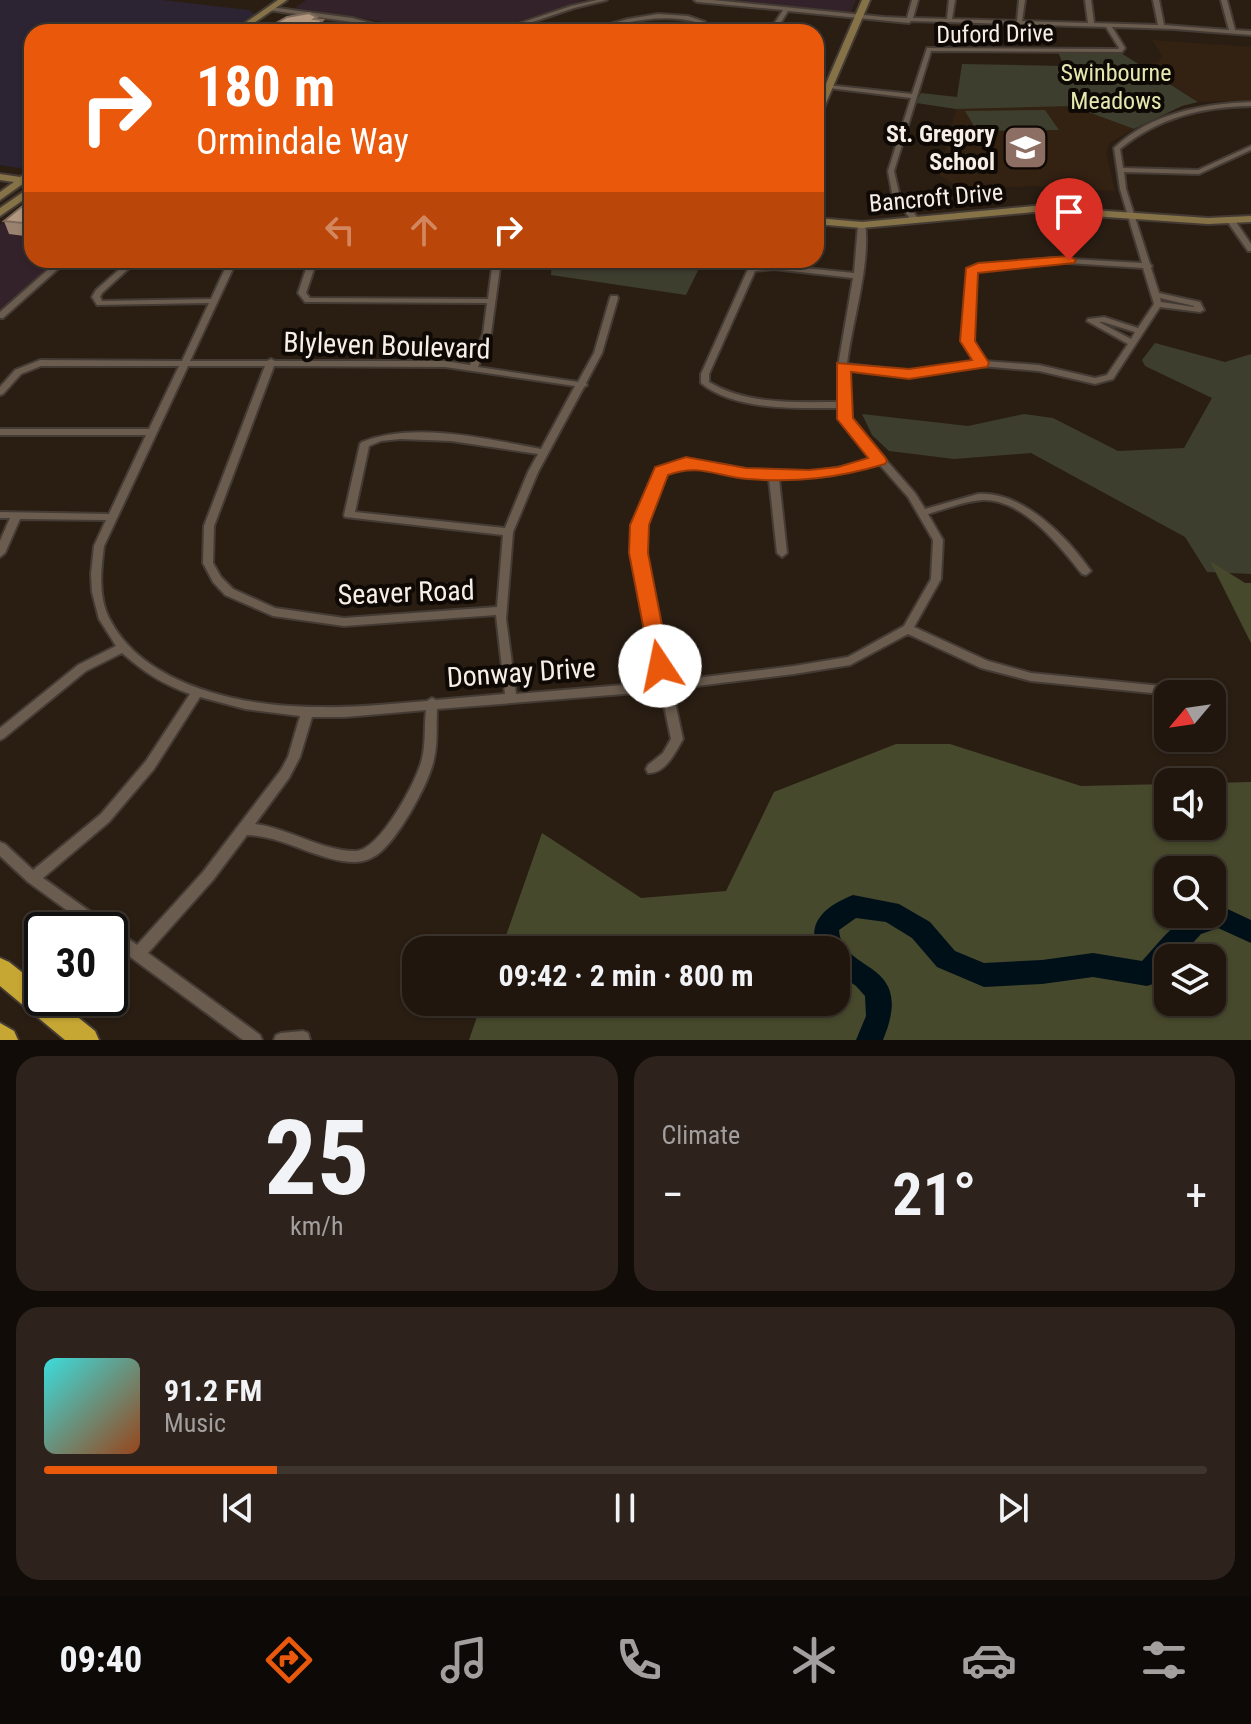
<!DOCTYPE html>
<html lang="en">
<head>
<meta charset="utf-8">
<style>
	body { margin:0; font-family:"Roboto Condensed",sans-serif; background:#2d231c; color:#f1f3f6; height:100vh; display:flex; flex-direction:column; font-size:30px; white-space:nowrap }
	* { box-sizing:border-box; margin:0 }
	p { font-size:26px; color:#a29f9e }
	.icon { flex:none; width:44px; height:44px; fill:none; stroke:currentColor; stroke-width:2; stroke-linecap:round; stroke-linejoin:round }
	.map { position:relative; height:1040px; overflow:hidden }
	.drawer { display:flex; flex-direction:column; gap:16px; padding:16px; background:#120c08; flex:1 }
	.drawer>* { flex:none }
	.hud { position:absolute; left:24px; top:24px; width:800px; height:244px; border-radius:24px; box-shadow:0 2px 6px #0004,0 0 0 2px #3d352e; background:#ea580c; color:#fff; overflow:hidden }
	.needle { width:52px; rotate:241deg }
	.controls { position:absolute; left:1154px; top:680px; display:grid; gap:16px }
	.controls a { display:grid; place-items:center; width:72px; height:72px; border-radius:16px; background:#20160e; box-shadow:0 2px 6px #0004,0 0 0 2px #3d352e; font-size:40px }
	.speed { position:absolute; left:24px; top:912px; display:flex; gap:16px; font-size:40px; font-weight:700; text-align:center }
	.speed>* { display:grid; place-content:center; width:104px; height:104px; border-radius:50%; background:#20160e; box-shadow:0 2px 6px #0004,0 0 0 2px #3d352e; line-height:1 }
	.speed .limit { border:4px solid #111; border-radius:12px; background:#fff; color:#111 }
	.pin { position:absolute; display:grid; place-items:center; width:68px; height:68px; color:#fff; margin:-82px -34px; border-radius:50% 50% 50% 0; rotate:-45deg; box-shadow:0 0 8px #0007 }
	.pin .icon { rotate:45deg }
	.me { position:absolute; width:88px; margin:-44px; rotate:349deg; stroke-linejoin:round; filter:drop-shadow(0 0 6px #0008) }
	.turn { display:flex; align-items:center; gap:28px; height:168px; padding:0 40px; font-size:36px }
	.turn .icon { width:104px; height:104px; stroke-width:2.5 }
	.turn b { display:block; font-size:56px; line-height:68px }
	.lanes { display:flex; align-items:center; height:76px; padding:0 40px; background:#0003; justify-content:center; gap:40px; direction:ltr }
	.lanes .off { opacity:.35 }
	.big { font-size:60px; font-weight:700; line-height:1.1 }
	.drawer .card { flex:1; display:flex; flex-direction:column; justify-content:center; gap:12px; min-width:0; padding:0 28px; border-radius:24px; background:#2d231c }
	.drawer .dial { align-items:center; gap:0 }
	.dial b { font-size:104px; line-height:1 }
	.song { display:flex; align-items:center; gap:24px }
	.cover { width:96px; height:96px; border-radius:12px; background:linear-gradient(135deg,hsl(180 70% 55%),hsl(20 70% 35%)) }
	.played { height:8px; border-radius:4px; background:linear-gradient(90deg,#ea580c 20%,#3d352e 20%) }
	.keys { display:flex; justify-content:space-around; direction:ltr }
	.heat { display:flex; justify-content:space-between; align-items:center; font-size:44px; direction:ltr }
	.drawer .tiles { flex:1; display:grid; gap:16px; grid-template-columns:1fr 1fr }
	.card:last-child { grid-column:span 2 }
	.trip { position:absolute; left:402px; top:936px; width:448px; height:80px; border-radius:24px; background:#20160e; box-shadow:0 2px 6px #0004,0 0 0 2px #3d352e; font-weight:700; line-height:80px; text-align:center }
	.dock { display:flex; height:128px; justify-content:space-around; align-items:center; background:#0d0906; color:#a29f9e }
	.dock .icon { width:56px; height:56px }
	.dock .current { color:#ea580c }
	.dock b { font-size:36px; color:#f1f3f6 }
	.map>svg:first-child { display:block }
</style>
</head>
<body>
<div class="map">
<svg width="1251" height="1040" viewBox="0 0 1251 1040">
	<rect width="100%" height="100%" fill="#2a1e13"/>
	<path fill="#34222a" d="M306,0H584L486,32H419L379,21L295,8Z
		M732,0H856L851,12Z
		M32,200V260H58L0,309V225Z"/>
	<path fill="#2d2433" d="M0,0H162L249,10L254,14L228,32H32V165L19,168L0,165Z"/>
	<path fill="#332212" d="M1152,40L1251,47V100L1199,102L1144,66L1158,62L1162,56Z
		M1072,106L1134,129L1109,143L1106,152L1115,191L1031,186L962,189L939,175L956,109Z"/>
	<path fill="#3d3e2e" d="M1058,52L1121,53L1198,102L1182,106L1134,129L1072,106L956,109L916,103L921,93L957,97L962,64L1064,66Z
		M1045,110L1059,130L977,131L965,111Z
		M552,260H703L686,295L551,275Z
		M1155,343L1225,362L1251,354V574L1207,572L1185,537L1031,453L954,459L889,451L872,435L862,414L968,426L1024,414L1053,418L1118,451L1184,448L1212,398L1145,366L1142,360Z"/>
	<path fill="#47492c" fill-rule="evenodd" d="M1210,561L1245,583H1251V643Z
		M896,744H950L1081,786L1168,784V826H1212V783L1251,782V1040H469L482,1002H836V950H501L542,833L641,898L726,891L774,792ZM1168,870H1212V914H1168ZM1168,958H1212V1002H1168Z"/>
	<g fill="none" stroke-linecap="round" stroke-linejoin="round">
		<path fill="#001019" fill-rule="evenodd" d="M853,895L899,904L930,922L955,951L984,963L1042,960L1093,953L1142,961C1165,937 1176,914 1212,914V907L1219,905L1251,920V943L1218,928L1201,934L1179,958H1168V969L1156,983L1147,986L1093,977L1042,984L984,987L937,967L912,938L886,922L856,918L839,930C842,975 917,958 883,1040H856L866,1016L865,996L856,986L836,972V950H818C805,921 828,905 853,895Z"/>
		<defs>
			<path id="street" d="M597,0H607L574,8L503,32H494L571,6Z
				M694,0H713L884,17L907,18L912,0H918L913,18L947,19L949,0H955L952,19L1017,21L1019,0H1025L1022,21L1088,23L1085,0H1091L1094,23L1158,25L1153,0H1159L1164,25L1229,30L1221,0H1227L1235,30L1251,31V35L1174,29L1112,27L1125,48L1122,52L931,51L894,171L899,193L920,221L916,223H913L892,193L888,171L911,98L829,88L827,87V85L912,94L927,48L1118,49L1119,48L1106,27L911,21L909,23L788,11L775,32H769L783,10L697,2Z
				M270,7L352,18L404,32H394L352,22L268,10L267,9Z
				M658,14L688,16L705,22L697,32H691L699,23C662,12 627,22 591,32H582L628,19Z
				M1251,102V106C1203,107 1159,117 1120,149L1123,168L1198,170L1251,146V150L1199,174L1124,172L1126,189L1150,264L1152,266L1151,268L1159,293L1200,302L1204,310L1200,312L1160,307L1113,379L1095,384L1039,371L981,366L909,377L847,369L846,395L849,418L915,493L925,509L978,494C1023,491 1067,537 1091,571L1086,575L1082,574C1060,546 1023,499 983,500C965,501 946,509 928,514L943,540L941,579L914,627L988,661L1031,673L1162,686L1166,687L1168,690L1166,693L1162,694L1031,681L981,668L908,634L850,665L794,674L672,689L683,739C675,753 665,774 648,773L646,769L648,765L663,753L671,739L661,691L437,709C436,725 438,743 434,759C429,784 398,839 378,854C371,859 363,862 355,862C319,862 285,836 247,835L213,880L148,953L260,1035L262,1040H243L110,942V930H94L28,882L0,856V842L5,844L33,870L101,814L146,761L190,694C162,684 144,672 122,653L86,671L4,738L0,740V728L78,665L116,646L99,619L92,592L91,574L94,546L106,520L20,519L5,553L0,557V541L10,518H0V512L109,514L146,435H0V429H149L179,366H41L21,374L3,394L0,395V387L15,370L40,360L182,361L209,303L97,305L92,297L96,290L130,260H138L102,293L100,297L102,301L211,299L229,260H237L190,361H267L271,359L275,361H445L470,365L483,334L487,303L308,302H305L298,293L309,260H317L306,293L310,298L488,299L493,260H501L491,334L478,367L578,382L594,353L610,298L611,296H617L618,298L602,353L586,383L587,385L584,387L538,472L513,532L506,619L516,694L659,682L633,553L634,525L658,469C704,452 731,471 775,473C809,474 843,468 875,459L842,421L839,408C798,408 734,411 701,383V374L749,267L774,265L854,273L858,225L865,223C871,263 852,322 847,364L909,371L976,361L963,341L968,269L978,265L1053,258L1142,263L1120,189L1114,148C1151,113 1202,104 1251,102ZM1053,262L1143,268L1154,304L1138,328L1104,317L1088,319L1087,321L1128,344L1107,375L1095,378L1039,365L984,361L971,341L975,272L980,269ZM774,269L853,278L838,366V402C796,402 747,405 709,382V374L755,271ZM1160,298L1194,306V307L1161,302ZM1099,322H1103L1135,332L1131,339ZM188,366H265L204,526L203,563L213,582L225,595L273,616L344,626L496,615L505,694L436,700L432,698L427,701C391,704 354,708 318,707C247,707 144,688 109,618C98,596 101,569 104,546ZM274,366L445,367L575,386L541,449C486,439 415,421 362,442L360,444L344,515L345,517L503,535L497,607L344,618L275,608L233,589L221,577L213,563L214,526ZM400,439L451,441L538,454L528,472L505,528L355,512L369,446L381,441ZM879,464L908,497L933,540L931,579L904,626L848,657L794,666L671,681L643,553L644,525L665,473C700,460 734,475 769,479L777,553L782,557L787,553L779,479L828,476ZM200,697L245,709L300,716L288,757L281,770L203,872L137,945L43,878L109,822L154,769ZM426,710C424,726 426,743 422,759C417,781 380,850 356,851C324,852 288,828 255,824L289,778L300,757L312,717H345Z
				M1228,219H1234L1251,244V251H1248L1227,221Z
				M59,260H68L3,318H0V312Z
				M303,1031L308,1033L310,1040H274L276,1035L281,1033Z"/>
			<path id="secondary" d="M278,0H287L241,32H232Z
				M862,0H870L820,117L816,120V107Z
				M32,170L31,183H24L0,200V192L14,182L0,180V174L20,177Z
				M32,186V194L0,216V208Z
				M1034,206L1208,218L1251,216V222L1208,224L1034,212L862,228L816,224V218L862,222Z"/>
			<path id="highway" d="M0,958L9,962L42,988V998H54L95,1031L99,1040H65L0,986Z
				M0,1023L14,1031L18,1040H0Z"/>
		</defs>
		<use href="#street" stroke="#443b34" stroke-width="4"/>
		<use href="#secondary" stroke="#443b34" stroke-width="4"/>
		<use href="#highway" stroke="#443b34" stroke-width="4"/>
		<use href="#street" fill="#6a5c4f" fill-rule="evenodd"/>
		<use href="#secondary" fill="#867247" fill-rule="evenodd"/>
		<use href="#highway" fill="#c7a734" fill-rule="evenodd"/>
	</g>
	<path fill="#99836f" d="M32,199V237L9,234L4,221Z"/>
	<path fill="#7d6a5a" d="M317,17L318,24L323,20L325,31L308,32L314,19Z"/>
	<path fill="#b29881" stroke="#7d6a5a" stroke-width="2" d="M309,13L317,17L314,19L323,20L308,32H260L287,17Z
		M31,199L32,224L4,221Z"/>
	<path fill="#ea580c" stroke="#983908" stroke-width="2" d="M1069,256L1076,260L1074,263L978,273L975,341L989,363L987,367L909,379L851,372L853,418L885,457L887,461L885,464C838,478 796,483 748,479C717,477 700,463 668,475L649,525L648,553L670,666L667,672H652L629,553L630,525L655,467L686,457L746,468L809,470L838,467L868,458L837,419V363L909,369L972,360L960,341L966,268L978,263Z"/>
	<defs>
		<symbol id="school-square" viewBox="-11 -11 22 22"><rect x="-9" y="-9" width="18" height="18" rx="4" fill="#8d6e63" stroke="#0f0905"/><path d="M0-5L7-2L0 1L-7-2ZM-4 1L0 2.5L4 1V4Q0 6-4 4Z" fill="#fff"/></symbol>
	</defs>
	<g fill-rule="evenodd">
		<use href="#school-square" x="1000" y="122" width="51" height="51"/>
	</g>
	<g text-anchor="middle" stroke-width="8" stroke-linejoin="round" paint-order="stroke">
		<g font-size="24" fill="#f7eee7" stroke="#0f0905">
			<text transform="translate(995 34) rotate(-1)" y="8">Duford Drive</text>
			<text transform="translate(936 198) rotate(-5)" y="8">Bancroft Drive</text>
		</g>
		<g font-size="24" fill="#e5e8af" stroke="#0f0905">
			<text x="1116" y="81">Swinbourne<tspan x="1116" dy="28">Meadows</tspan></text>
		</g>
		<g font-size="24" font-weight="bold" fill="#f7eee7" stroke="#0f0905" text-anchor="end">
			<text x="995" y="142">St. Gregory<tspan x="995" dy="28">School</tspan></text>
		</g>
		<g font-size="28" fill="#f7eee7" stroke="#0f0905">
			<text transform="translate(387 345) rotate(2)" y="10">Blyleven Boulevard</text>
			<text transform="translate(406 592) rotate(-2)" y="10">Seaver Road</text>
			<text transform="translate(521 672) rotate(-4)" y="10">Donway Drive</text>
		</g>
	</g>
</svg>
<div class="controls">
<a><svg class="needle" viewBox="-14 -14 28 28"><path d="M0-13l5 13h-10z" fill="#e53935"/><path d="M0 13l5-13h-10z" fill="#a29f9e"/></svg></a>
<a><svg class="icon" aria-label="sound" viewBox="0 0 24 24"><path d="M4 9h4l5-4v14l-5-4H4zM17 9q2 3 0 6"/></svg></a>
<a><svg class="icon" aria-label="search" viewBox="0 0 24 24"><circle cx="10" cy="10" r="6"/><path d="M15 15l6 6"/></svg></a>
<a><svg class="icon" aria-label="layers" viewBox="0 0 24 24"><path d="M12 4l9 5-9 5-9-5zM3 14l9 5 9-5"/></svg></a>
</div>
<div class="speed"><div class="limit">30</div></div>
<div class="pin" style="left:1069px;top:260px;background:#d93025"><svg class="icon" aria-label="arrive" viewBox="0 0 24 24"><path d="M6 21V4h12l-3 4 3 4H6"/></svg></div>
<svg class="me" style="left:660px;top:666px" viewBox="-20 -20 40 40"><circle r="19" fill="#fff"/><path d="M0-13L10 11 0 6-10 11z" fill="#ea580c"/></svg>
<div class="trip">09:42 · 2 min · 800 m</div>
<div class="hud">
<div class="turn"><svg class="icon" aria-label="right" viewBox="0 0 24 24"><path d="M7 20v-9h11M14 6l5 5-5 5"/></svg><div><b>180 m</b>Ormindale Way</div></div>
<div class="lanes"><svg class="icon off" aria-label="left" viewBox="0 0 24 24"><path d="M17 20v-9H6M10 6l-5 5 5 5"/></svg><svg class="icon off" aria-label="ahead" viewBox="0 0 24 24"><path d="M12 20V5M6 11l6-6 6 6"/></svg><svg class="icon" aria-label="right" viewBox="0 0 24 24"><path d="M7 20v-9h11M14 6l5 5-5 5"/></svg></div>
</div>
</div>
<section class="drawer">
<div class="tiles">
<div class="card dial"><b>25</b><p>km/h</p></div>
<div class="card"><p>Climate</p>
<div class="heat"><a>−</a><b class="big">21°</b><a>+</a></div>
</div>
<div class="card">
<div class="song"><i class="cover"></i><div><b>91.2 FM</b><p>Music</p></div></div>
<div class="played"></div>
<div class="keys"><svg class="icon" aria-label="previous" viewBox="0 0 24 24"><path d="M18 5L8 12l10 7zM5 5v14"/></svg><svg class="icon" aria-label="pause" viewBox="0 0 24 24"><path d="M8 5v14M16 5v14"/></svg><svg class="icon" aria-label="next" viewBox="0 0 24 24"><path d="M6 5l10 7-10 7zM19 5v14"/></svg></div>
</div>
</div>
</section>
<nav class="dock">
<b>09:40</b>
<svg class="icon current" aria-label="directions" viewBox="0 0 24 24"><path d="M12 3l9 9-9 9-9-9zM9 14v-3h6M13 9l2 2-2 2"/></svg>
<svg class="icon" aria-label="music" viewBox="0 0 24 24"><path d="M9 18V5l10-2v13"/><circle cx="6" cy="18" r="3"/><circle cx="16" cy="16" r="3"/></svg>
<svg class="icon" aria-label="phone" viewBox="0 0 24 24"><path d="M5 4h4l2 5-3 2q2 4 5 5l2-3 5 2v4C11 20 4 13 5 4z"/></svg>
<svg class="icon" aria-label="climate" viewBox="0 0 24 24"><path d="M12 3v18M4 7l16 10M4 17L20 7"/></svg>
<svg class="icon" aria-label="car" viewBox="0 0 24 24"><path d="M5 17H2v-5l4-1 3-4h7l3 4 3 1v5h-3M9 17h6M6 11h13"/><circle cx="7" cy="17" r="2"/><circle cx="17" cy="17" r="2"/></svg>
<svg class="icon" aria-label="filters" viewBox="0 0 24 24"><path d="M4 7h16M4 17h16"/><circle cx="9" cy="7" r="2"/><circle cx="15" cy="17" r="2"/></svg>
</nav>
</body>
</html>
